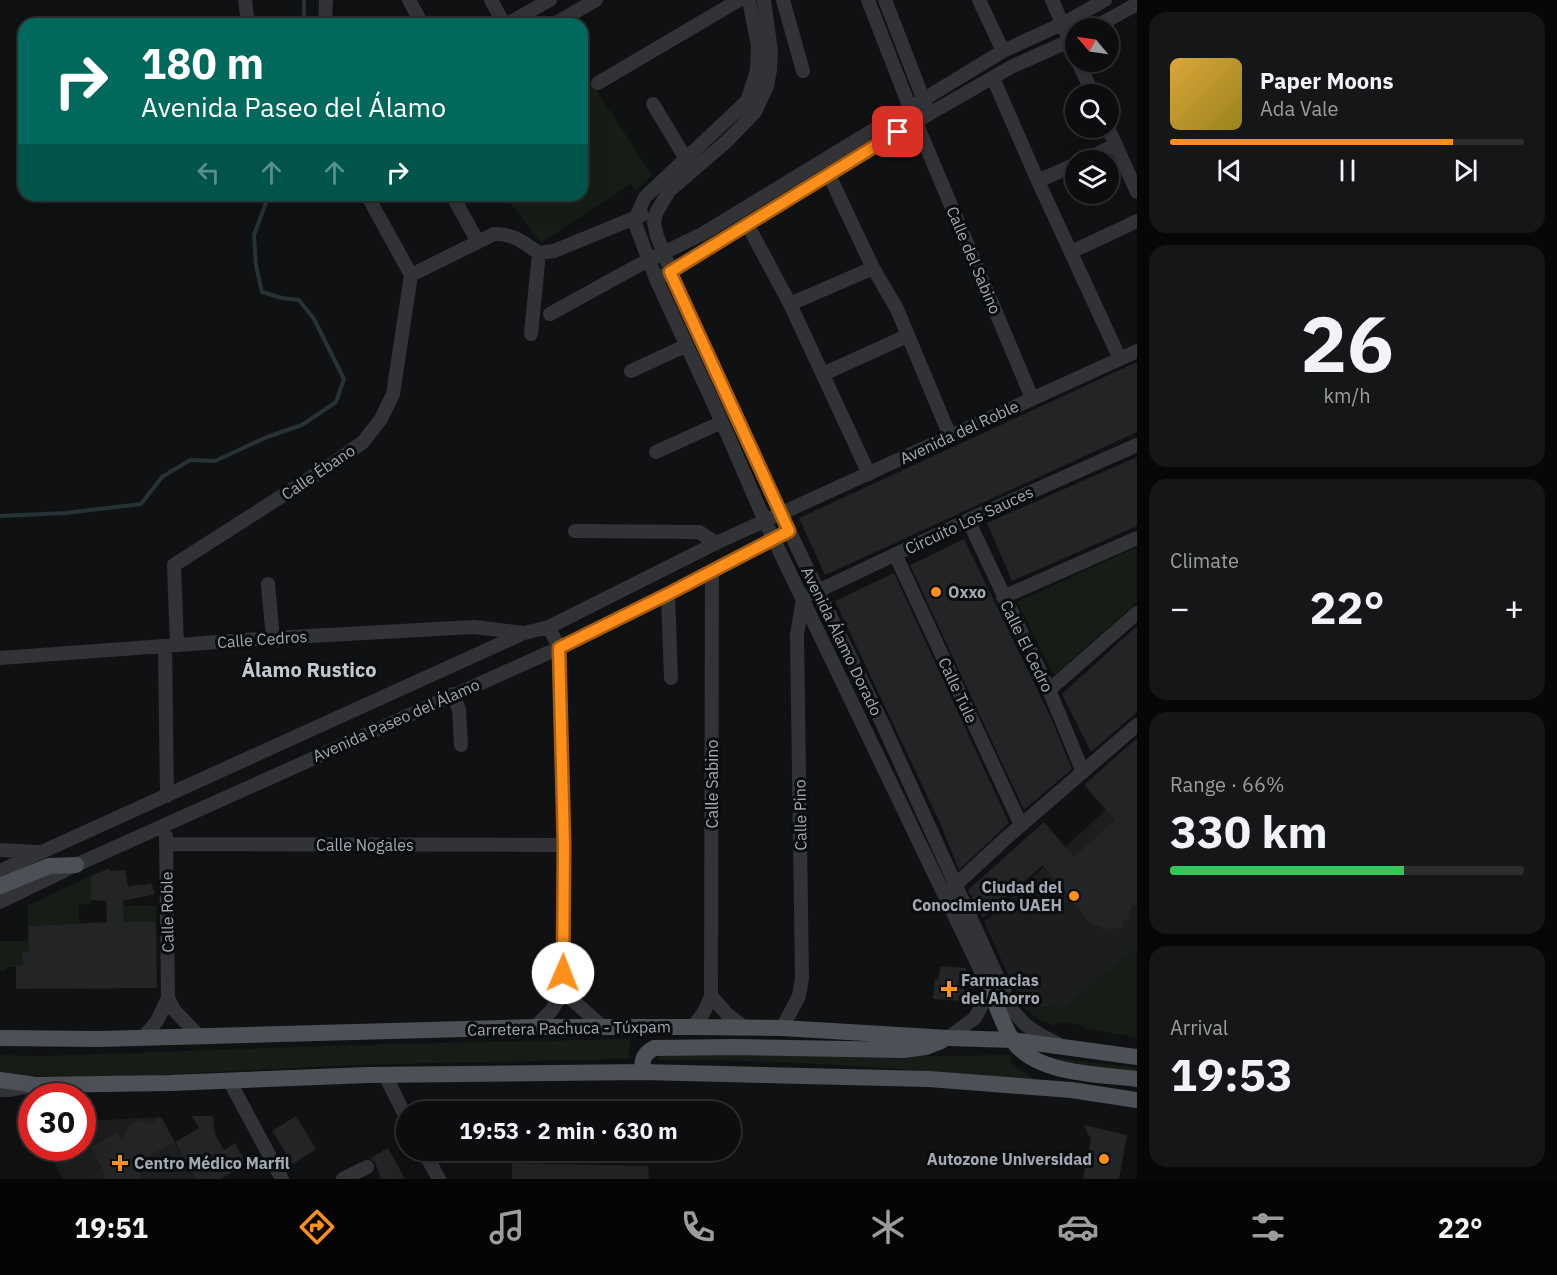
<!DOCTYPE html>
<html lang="en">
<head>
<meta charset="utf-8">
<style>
	body { margin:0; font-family:"IBM Plex Sans",sans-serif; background:#151617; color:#f1f3f6; height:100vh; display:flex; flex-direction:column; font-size:22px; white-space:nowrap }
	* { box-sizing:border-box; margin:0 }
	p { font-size:20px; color:#9a9c9e }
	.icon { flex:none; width:33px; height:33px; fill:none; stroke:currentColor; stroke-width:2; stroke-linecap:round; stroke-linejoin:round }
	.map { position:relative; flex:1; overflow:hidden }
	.details { display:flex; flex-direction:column; gap:12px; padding:12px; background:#070708; width:420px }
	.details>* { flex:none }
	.top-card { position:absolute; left:18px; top:18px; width:570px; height:183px; border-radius:18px; box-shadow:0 6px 24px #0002,0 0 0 2px #2c2d2e; background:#00695c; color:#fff; overflow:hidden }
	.needle { width:39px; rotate:299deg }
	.controls { position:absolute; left:1065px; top:18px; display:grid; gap:12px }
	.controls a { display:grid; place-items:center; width:54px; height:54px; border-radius:50%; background:#0c0d0e; box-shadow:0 6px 24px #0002,0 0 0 2px #2c2d2e; font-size:30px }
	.speed { position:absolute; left:18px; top:1083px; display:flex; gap:12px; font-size:30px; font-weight:700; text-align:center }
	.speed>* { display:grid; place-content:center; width:78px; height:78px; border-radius:50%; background:#0c0d0e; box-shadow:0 6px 24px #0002,0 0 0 2px #2c2d2e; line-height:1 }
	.speed .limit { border:9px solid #d22; background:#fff; color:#111 }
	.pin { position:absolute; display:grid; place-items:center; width:51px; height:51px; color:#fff; margin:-26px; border-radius:12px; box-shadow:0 3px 9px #0006 }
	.me { position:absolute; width:66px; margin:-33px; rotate:1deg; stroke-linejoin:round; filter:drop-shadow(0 0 4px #0008) }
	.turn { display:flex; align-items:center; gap:21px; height:126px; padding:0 24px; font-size:27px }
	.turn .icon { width:78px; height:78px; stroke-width:2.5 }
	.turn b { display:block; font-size:42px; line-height:51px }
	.lanes { display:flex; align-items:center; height:57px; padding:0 24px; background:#0003; justify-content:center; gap:30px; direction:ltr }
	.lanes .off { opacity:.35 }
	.big { font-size:45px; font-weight:700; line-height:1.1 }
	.details .widget { flex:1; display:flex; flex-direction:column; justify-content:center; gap:9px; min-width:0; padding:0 21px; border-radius:18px; background:#151617 }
	.details .dial { align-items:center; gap:0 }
	.dial b { font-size:78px; line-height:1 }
	.song { display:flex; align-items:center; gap:18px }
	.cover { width:72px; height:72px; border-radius:9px; background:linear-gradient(135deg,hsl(40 70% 55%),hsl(50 70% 35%)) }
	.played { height:6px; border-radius:3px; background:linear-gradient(90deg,#ff8f1b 80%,#2c2d2e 80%) }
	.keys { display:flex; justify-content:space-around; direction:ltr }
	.heat { display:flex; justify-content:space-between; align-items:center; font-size:33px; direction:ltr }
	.charge { height:9px; border-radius:4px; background:linear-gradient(90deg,#34c759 66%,#2c2d2e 0) }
	.trip { position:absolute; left:396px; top:1101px; width:345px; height:60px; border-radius:30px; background:#0c0d0e; box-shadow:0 6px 24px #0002,0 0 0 2px #2c2d2e; font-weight:700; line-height:60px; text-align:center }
	.tabs { display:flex; height:96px; justify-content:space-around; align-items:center; background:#050506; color:#9a9c9e }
	.tabs .icon { width:42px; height:42px }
	.tabs .selected { color:#ff8f1b }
	.tabs b { font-size:27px; color:#f1f3f6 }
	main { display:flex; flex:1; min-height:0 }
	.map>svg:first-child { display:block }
</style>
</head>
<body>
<main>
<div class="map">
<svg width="1137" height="1179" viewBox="0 0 1137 1179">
	<rect width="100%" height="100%" fill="#101112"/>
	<path fill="#1c1d1f" d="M1137,781V1017L1063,1008L1023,1007L984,922Z
		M161,1117L194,1178L193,1179H63L46,1148H82L83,1121Z"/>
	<path fill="#161d16" d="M582,68L652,175L636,191L630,184L541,243L504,195H582Z
		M1137,547V602L1054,675L1017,602Z
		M91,876V904L79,905V923L28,926V905Z
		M123,906H156V922H124Z
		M0,941H29V952L22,953L23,965H17L16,967H8L4,971L0,970Z
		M1137,947V1038L1085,1028L1077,1024L1061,1022L1053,1025L1038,1019L1023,1007L1063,1008Z
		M630,1039L629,1059L349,1065L100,1078L0,1075V1055L41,1056L353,1045Z
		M777,1052L926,1056L1010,1055L1012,1064L1037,1081C910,1069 784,1059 657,1060L658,1055Z
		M1026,1054L1137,1068V1082Z"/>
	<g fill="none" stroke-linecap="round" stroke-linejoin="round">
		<path stroke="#263236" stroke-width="4" d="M304,24V0
			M0,516L66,513L141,504L162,477L190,460L215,461L267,437L302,425L336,402L344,379L314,319L299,300L282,298L262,292L256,266L254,235L269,195"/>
	</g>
	<path fill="#232426" d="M1137,362V432L825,575L799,518Z
		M1137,457V526L1012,581L987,523Z
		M964,539L1051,718L1072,769L1024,810L910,565Z
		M894,573L1009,823L959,870L940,823L835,601Z
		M1137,626V712L1091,752L1062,694Z
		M1137,738V906H1132L1128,918L1121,924L1123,928L1105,929L1090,923L1043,865L983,918L968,890L1044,822L1074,857L1115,820L1084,785Z
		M110,868L109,871L125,870L128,887L143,884L144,886L151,883L155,894L123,901L124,922H156L157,988L16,989V965H23L22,952H29L28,926L107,922L106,901L91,900V876Z
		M941,966L966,968L964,1001L933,999L935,979L938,980Z
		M192,1116H213L215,1134L224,1150L235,1143L246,1164L221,1179H195L175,1142L199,1128Z
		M296,1116L316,1149L293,1164L272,1131Z
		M161,1117L175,1142L135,1163L143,1179H102L105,1174L91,1147L117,1133L122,1140L129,1125L139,1120L150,1124Z
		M1084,1125L1127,1135L1119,1179H1083L1091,1140Z
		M388,1148L405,1179H381L375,1162L370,1158Z
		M512,1163L648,1166L649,1179H512Z"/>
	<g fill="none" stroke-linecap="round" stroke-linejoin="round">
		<path stroke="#313337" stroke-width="14" d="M245,0L248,24
			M409,0L422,24
			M491,0L504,24
			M749,0L758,46L757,71L747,101L645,197L636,217V226L656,279L722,422L765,521L990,990L975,1018L948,1038
			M764,0L771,51L770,70L767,86L755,112L727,141L669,191L656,213L654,223L657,236L681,297L781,514L884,727L1011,1007C1023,1027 1038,1034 1058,1044
			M783,0L803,71
			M868,0L910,108L1032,398
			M885,0L926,106
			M979,0L1003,51
			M1052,0L1076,55
			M325,24L326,0
			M507,24L550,0
			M554,24L596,0
			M1093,28L1137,4
			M1078,62L1093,94
			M993,78L1038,181L1120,359
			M598,83L739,0
			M653,104L686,159
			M1108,128L1137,192
			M1083,160L1116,145
			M829,175L873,268L897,309L950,436
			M1038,181L1076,164
			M452,195L478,242
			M747,224L790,304L869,474
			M1071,252L1137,221
			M411,275L494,234C513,233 524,243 539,253L554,251L642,215
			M664,275L929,114L1011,67L1076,38
			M790,304L873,268
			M550,314L637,266L704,233L1003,51L1062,24L1105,0
			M531,334L539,253
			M631,371L685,346
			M823,374L907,336
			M656,452L722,422
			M968,520L1049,690L1083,772
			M575,531L699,532L716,543
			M895,554L1021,825
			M268,584L273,638
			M668,594L671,678
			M1003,597L1137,538
			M177,645L174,565L332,464L363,442L381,419L393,394L411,275L367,195
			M165,646L167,796
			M0,658L273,638L474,627L524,633
			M1049,690L1137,613
			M453,694L459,710L461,745
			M166,844L564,845
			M0,850L38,852
			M0,871L524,633L549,627L716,543L1137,351
			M950,890L1005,839L1137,725
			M0,902L76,865L559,648L668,594L783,535
			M563,992L602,1026
			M711,996L727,1014L745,1028
			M168,998L174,1010L199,1036
			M535,1027L551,1011L563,992L564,845L559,648L549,627
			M693,1027L704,1012L711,996L712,571
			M782,1028L799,996L802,978L797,635L803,598L968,520L1137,445
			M143,1038L157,1021L168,998L166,836
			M385,1075L406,1117
			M230,1082L282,1179
			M0,1090H10L30,1086
			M423,1150L439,1179
			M343,1179L367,1167"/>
		<path stroke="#4d5057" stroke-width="16" d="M0,886L49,866L76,865
			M990,990C997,1006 1003,1026 1013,1041C1036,1075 1100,1074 1137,1079
			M0,1038L99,1039L535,1027H693L782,1028L948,1038L1012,1040L1137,1057
			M642,1072C642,1060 643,1054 654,1048L733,1047L903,1050L926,1047L941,1041
			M0,1080L36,1085L170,1083L368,1075L642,1072L929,1079L1071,1090L1137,1100"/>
	</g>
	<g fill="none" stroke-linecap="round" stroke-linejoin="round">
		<defs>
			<path id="route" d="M563,973L564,845L559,648L668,594L789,531L670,272L898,132"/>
		</defs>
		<use href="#route" stroke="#a65d12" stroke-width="15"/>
		<use href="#route" stroke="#ff8f1b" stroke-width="10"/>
	</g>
	<g fill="#ff8f1b" stroke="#0b0c0d" stroke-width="2">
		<circle cx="936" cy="592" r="6"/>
		<circle cx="1074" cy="896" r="6"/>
		<path d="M946 980h6v6h6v6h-6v6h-6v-6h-6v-6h6z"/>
		<circle cx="1104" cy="1159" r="6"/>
		<path d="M117 1154h6v6h6v6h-6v6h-6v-6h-6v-6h6z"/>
	</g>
	<g text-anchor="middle" stroke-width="6" stroke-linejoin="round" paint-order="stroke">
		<g font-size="16" fill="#a0a9b4" stroke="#0b0c0d">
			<text transform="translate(974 260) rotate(67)" y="6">Calle del Sabino</text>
			<text transform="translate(959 432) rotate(-25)" y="6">Avenida del Roble</text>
			<text transform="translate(318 472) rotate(-34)" y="6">Calle Ébano</text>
			<text transform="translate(969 520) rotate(-25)" y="6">Circuito Los Sauces</text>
			<text transform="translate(262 639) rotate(-4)" y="6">Calle Cedros</text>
			<text transform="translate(842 641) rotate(64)" y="6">Avenida Álamo Dorado</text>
			<text transform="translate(1027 646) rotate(64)" y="6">Calle El Cedro</text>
			<text transform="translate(958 690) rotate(65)" y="6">Calle Tule</text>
			<text transform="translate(396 720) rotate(-24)" y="6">Avenida Paseo del Álamo</text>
			<text transform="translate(712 784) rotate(-90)" y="6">Calle Sabino</text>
			<text transform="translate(800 815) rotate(-91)" y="6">Calle Pino</text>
			<text x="365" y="851">Calle Nogales</text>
			<text transform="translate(167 912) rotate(-91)" y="6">Calle Roble</text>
			<text transform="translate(569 1028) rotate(-1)" y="6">Carretera Pachuca - Túxpam</text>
		</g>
		<g font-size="16" font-weight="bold" fill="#a0a9b4" stroke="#0b0c0d" text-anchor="start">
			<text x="948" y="598">Oxxo</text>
			<text x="1062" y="893" text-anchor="end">Ciudad del<tspan x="1062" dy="18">Conocimiento UAEH</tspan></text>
			<text x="961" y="986">Farmacias<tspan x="961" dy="18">del Ahorro</tspan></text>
			<text x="1092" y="1165" text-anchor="end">Autozone Universidad</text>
			<text x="134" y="1169">Centro Médico Marfil</text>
		</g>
		<g font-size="20" font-weight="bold" fill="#c2c8d0" stroke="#0b0c0d">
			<text x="309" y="677">Álamo Rustico</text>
		</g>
	</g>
</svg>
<div class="controls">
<a><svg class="needle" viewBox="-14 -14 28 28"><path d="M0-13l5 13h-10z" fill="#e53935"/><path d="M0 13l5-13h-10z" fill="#9a9c9e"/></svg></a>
<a><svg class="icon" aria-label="search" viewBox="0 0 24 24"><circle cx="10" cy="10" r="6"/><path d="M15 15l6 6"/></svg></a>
<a><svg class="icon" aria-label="layers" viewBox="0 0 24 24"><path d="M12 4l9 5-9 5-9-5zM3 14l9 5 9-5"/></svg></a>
</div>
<div class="speed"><div class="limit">30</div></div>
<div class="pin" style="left:898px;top:132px;background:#d93025"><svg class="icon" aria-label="arrive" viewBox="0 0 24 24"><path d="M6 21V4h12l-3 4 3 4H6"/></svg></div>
<svg class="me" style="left:563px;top:973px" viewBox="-20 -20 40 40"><circle r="19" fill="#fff"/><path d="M0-13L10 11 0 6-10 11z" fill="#ff8f1b"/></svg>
<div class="trip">19:53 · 2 min · 630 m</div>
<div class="top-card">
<div class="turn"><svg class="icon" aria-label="right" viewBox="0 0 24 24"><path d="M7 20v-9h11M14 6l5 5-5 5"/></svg><div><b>180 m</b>Avenida Paseo del Álamo</div></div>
<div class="lanes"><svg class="icon off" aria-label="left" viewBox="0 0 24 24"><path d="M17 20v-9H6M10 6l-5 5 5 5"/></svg><svg class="icon off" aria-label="ahead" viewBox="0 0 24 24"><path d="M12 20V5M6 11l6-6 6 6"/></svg><svg class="icon off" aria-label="ahead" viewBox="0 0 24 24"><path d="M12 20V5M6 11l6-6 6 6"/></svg><svg class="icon" aria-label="right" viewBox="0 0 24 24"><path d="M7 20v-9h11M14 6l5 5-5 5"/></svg></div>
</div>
</div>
<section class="details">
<div class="widget">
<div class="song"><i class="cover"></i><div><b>Paper Moons</b><p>Ada Vale</p></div></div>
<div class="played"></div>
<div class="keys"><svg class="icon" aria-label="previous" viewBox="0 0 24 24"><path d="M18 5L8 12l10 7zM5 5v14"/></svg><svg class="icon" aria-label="pause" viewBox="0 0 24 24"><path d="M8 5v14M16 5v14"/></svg><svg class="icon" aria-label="next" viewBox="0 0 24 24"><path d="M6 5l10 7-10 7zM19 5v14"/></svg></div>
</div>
<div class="widget dial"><b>26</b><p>km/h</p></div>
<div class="widget"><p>Climate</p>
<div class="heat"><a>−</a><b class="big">22°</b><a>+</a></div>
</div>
<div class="widget"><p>Range · 66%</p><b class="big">330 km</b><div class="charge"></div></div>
<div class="widget"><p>Arrival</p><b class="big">19:53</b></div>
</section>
</main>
<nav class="tabs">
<b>19:51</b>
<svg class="icon selected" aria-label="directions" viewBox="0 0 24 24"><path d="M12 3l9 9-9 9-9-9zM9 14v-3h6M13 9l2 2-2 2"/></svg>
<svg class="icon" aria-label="music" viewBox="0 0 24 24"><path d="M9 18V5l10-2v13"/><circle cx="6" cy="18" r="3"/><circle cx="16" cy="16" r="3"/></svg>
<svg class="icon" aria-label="phone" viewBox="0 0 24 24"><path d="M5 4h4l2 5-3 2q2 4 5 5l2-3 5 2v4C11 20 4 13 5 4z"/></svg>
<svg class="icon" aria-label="climate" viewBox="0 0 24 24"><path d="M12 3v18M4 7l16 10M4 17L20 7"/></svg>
<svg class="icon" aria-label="car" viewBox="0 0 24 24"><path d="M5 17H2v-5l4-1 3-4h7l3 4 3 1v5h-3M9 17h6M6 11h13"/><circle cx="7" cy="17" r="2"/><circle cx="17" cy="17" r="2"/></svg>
<svg class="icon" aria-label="filters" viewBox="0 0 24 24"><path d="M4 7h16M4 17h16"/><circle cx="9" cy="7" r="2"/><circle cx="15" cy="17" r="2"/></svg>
<b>22°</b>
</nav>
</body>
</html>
